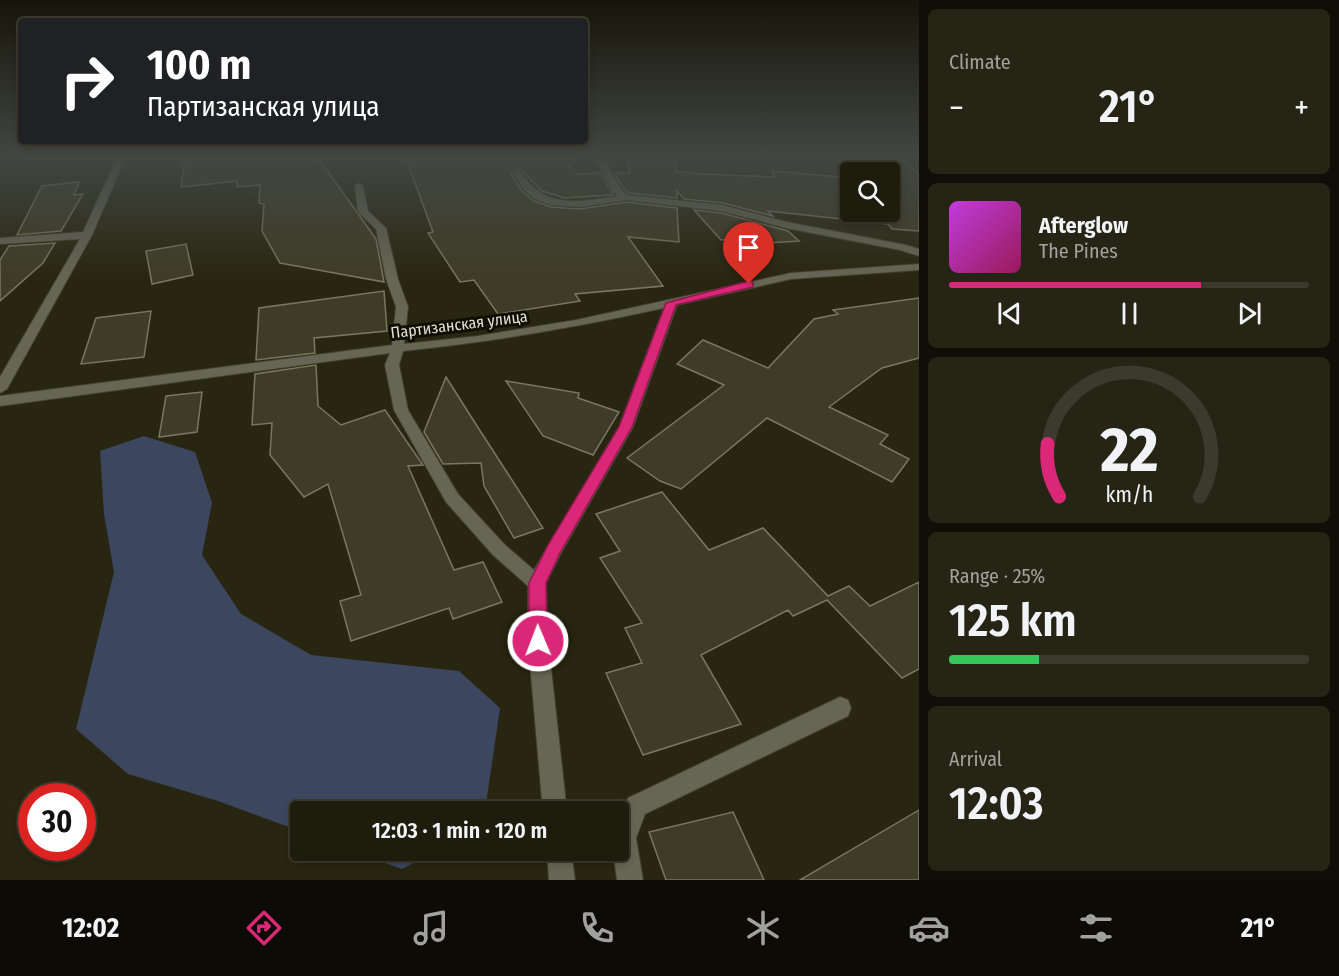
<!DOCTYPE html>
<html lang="en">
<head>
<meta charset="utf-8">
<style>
	body { margin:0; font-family:"Fira Sans Condensed",sans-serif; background:#262515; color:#f1f3f6; height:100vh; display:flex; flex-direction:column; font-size:22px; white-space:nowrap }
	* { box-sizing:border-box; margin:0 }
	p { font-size:20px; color:#a1a19d }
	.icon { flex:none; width:33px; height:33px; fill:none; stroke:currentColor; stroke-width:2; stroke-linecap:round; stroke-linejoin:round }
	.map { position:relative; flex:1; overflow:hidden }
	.side { display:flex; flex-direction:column; gap:9px; padding:9px; background:#100f07; width:420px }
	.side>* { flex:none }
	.top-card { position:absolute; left:18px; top:18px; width:570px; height:126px; border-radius:6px; box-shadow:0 3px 9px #0003,0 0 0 2px #3c3a2d; background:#202124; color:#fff; overflow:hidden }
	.buttons { position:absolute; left:840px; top:162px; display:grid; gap:12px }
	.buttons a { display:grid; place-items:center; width:60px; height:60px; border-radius:6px; background:#1e1c0c; box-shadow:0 3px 9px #0003,0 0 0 2px #3c3a2d; font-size:30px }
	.speed { position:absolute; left:18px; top:783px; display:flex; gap:12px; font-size:30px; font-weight:700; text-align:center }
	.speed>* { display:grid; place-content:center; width:78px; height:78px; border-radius:50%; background:#1e1c0c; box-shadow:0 3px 9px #0003,0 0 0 2px #3c3a2d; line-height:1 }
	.speed .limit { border:9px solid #d22; background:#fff; color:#111 }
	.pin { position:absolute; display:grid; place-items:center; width:51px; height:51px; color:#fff; margin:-62px -26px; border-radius:50% 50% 50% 0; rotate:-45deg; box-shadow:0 0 6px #0007 }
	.pin .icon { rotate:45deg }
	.me { position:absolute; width:66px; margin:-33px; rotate:359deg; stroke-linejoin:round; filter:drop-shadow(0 0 4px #0008) }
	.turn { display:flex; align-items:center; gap:21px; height:126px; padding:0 30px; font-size:27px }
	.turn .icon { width:78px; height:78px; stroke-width:2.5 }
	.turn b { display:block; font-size:42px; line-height:51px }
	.big { font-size:45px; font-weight:600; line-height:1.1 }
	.side .tile { flex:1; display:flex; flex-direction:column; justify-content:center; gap:9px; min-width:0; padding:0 21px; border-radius:9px; background:#262515 }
	.side .dial { align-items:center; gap:0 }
	.dial svg { height:156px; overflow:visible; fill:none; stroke:#3c3a2d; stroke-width:7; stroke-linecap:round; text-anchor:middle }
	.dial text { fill:#f1f3f6; stroke:none }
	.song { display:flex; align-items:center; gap:18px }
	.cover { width:72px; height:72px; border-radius:9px; background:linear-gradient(135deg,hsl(290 70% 55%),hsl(330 70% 35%)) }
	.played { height:6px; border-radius:3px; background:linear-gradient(90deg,#db2777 70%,#3c3a2d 70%) }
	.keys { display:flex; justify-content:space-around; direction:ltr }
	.heat { display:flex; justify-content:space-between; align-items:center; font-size:33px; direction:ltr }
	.charge { height:9px; border-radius:4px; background:linear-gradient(90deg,#34c759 25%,#3c3a2d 0) }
	.trip { position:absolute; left:290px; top:801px; width:339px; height:60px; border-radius:6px; background:#1e1c0c; box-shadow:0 3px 9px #0003,0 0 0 2px #3c3a2d; font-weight:600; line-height:60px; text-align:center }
	.tab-bar { display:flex; height:96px; justify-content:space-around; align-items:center; background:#0c0b05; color:#a1a19d }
	.tab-bar .icon { width:42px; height:42px }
	.tab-bar .on { color:#db2777 }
	.tab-bar b { font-size:27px; color:#f1f3f6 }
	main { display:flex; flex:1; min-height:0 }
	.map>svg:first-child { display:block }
</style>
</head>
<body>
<main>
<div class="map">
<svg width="919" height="880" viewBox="0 0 919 880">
	<rect width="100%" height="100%" fill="#282610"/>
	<path fill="#3d465f" d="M144,436L195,452L212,503L202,555L241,614L311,655L459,671L500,708L485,811L300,812V831L218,801L128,774L76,729L114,572L104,514L100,451Z
		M352,851H436L402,869Z"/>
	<path fill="#3e3c26" stroke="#79775f" stroke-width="1.5" d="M218,156H317L376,239L384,282L280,263L262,231L264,204L259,203L260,185L237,187V181L181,187L185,158Z
		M405,156H558L578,174L601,173L613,195L564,198L542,191L522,171L512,172L511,175L522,191L534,201L551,207L580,209L626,202L677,208L679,242L628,237L663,286L575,294L580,301L498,314L474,280L460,282L428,233L433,232Z
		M626,156H675L676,171L702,174L774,177L772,171L850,178V212H890V172H859L829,156H898L919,174V231L892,229L888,224L768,211L773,216L723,203L684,199L677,191V198L629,193L623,188L615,173H630Z
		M79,182L74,195L83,194L61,231L17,235L42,186Z
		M694,210L722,213L788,231L799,241L752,244L747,238L721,240Z
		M55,243L43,263L0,301V260L9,246Z
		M186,244L193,275L152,284L146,251Z
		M384,291L387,331L314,338L315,353L256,360L259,308Z
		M919,298V358L882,368L829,407L888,435L880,444L909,459L892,482L767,418L681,489L660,481L627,458L724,385L677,364L703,340L768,368L814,319L838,314L833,310Z
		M151,311L144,357L81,364L96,318Z
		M316,365L318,406L341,425L385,410L423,465L408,466L454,570L483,562L502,602L453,619L449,608L351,641L340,601L361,595L328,484L304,497L270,455L272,423L252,425L255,374Z
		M446,377L477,426L543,528L514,538L484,486L481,463L443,464L424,432Z
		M506,381L579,393L578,398L619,412L593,455L543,436Z
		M202,392L197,432L159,437L166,396Z
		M662,492L709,550L763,528L828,596L849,586L870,606L919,582V669L902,678L827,600L793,616L788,610L701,655L741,724L643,755L606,673L642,663L625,628L642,623L600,558L620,551L596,514Z
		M919,810V880H800Z
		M733,812L764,880H666L649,832Z"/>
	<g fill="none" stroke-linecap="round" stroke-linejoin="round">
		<defs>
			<path id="minor" d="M118,156H126L92,235L7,389L0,393V377L80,239L0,244V238L83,232Z
				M595,156H603L621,189L628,195L722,205L787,222L906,245L919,249V256L900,250L786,228L722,211L626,200L580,207L551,205L535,199L524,190L513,174L520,172C548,210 576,202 618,196L612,191Z
				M359,183L363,186L368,211L386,228L398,279L408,307L404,344L478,336L576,320L791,273L919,264V270L791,279L677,305L633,427L561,553L546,583L548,641L567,812H543L528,641V586L493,555L446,502L394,410L385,365L390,353L0,406V396L392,345L396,307L386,279L376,229L358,212L355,186ZM664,308L619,427L534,570L505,545L458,494L408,410L399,365L403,351C492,342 578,327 664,308Z
				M840,697L848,700L851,708L848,716L645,814L636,838L643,880H617L613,850H618V822L628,798Z
				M547,850H571L575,880H549Z"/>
		</defs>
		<use href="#minor" stroke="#42402b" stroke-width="2"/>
		<use href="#minor" fill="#676655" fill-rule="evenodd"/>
	</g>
	<linearGradient id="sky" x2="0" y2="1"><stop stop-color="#161509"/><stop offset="0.56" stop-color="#424742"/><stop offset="1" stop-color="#424742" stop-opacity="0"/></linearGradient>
	<rect width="919" height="279" fill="url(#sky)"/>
	<path fill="#db2777" stroke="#8e194d" stroke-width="1.5" d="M749,281L753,282V287L676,305L632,427L560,553L546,583L547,641L544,647L538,649L532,647L529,641V583L548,545L619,427L666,303Z"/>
	<g text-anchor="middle" stroke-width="6" stroke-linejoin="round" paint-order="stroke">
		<g font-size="16" fill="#e2e1d3" stroke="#100f06">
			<text transform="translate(459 324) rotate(-7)" y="6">Партизанская улица</text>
		</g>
	</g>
</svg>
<div class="buttons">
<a><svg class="icon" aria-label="search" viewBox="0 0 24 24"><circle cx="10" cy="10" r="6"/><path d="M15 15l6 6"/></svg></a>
</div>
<div class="speed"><div class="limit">30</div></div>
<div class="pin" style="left:749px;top:284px;background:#d93025"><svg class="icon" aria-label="arrive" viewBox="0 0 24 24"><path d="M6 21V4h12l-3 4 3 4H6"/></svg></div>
<svg class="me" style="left:538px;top:641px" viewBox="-20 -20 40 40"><circle r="17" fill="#db2777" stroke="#fff" stroke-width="3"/><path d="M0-11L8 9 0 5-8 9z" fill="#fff"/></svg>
<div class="trip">12:03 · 1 min · 120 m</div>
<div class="top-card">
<div class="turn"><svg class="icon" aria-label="right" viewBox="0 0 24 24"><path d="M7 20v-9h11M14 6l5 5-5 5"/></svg><div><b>100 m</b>Партизанская улица</div></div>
</div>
</div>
<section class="side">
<div class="tile"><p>Climate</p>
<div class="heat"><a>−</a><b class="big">21°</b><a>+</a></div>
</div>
<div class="tile">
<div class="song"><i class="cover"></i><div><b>Afterglow</b><p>The Pines</p></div></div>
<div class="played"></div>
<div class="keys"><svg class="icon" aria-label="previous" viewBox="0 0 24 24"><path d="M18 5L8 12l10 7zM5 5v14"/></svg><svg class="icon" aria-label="pause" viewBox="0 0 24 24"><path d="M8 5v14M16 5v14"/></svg><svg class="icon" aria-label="next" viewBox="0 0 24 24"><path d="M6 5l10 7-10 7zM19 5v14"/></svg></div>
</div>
<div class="tile dial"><svg viewBox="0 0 100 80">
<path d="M14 69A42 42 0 1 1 86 69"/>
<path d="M14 69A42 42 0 0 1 8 42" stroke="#db2777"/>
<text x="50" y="56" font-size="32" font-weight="700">22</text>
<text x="50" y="72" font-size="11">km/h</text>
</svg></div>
<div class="tile"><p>Range · 25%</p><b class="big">125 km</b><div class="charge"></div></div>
<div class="tile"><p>Arrival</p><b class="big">12:03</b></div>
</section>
</main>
<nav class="tab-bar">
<b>12:02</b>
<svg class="icon on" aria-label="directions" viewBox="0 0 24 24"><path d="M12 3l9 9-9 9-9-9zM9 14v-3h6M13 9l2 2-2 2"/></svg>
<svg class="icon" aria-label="music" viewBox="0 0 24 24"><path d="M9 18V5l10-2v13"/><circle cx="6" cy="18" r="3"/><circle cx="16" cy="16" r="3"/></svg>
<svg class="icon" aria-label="phone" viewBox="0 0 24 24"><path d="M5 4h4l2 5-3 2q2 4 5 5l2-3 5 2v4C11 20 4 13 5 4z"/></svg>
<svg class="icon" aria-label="climate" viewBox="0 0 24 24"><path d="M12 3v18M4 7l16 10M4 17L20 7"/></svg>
<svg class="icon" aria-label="car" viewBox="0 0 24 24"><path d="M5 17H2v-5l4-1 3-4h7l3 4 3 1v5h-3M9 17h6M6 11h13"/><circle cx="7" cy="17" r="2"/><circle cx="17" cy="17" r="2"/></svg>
<svg class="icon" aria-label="filters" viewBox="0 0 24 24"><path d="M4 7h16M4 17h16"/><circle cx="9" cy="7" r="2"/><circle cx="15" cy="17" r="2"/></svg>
<b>21°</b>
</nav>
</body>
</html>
